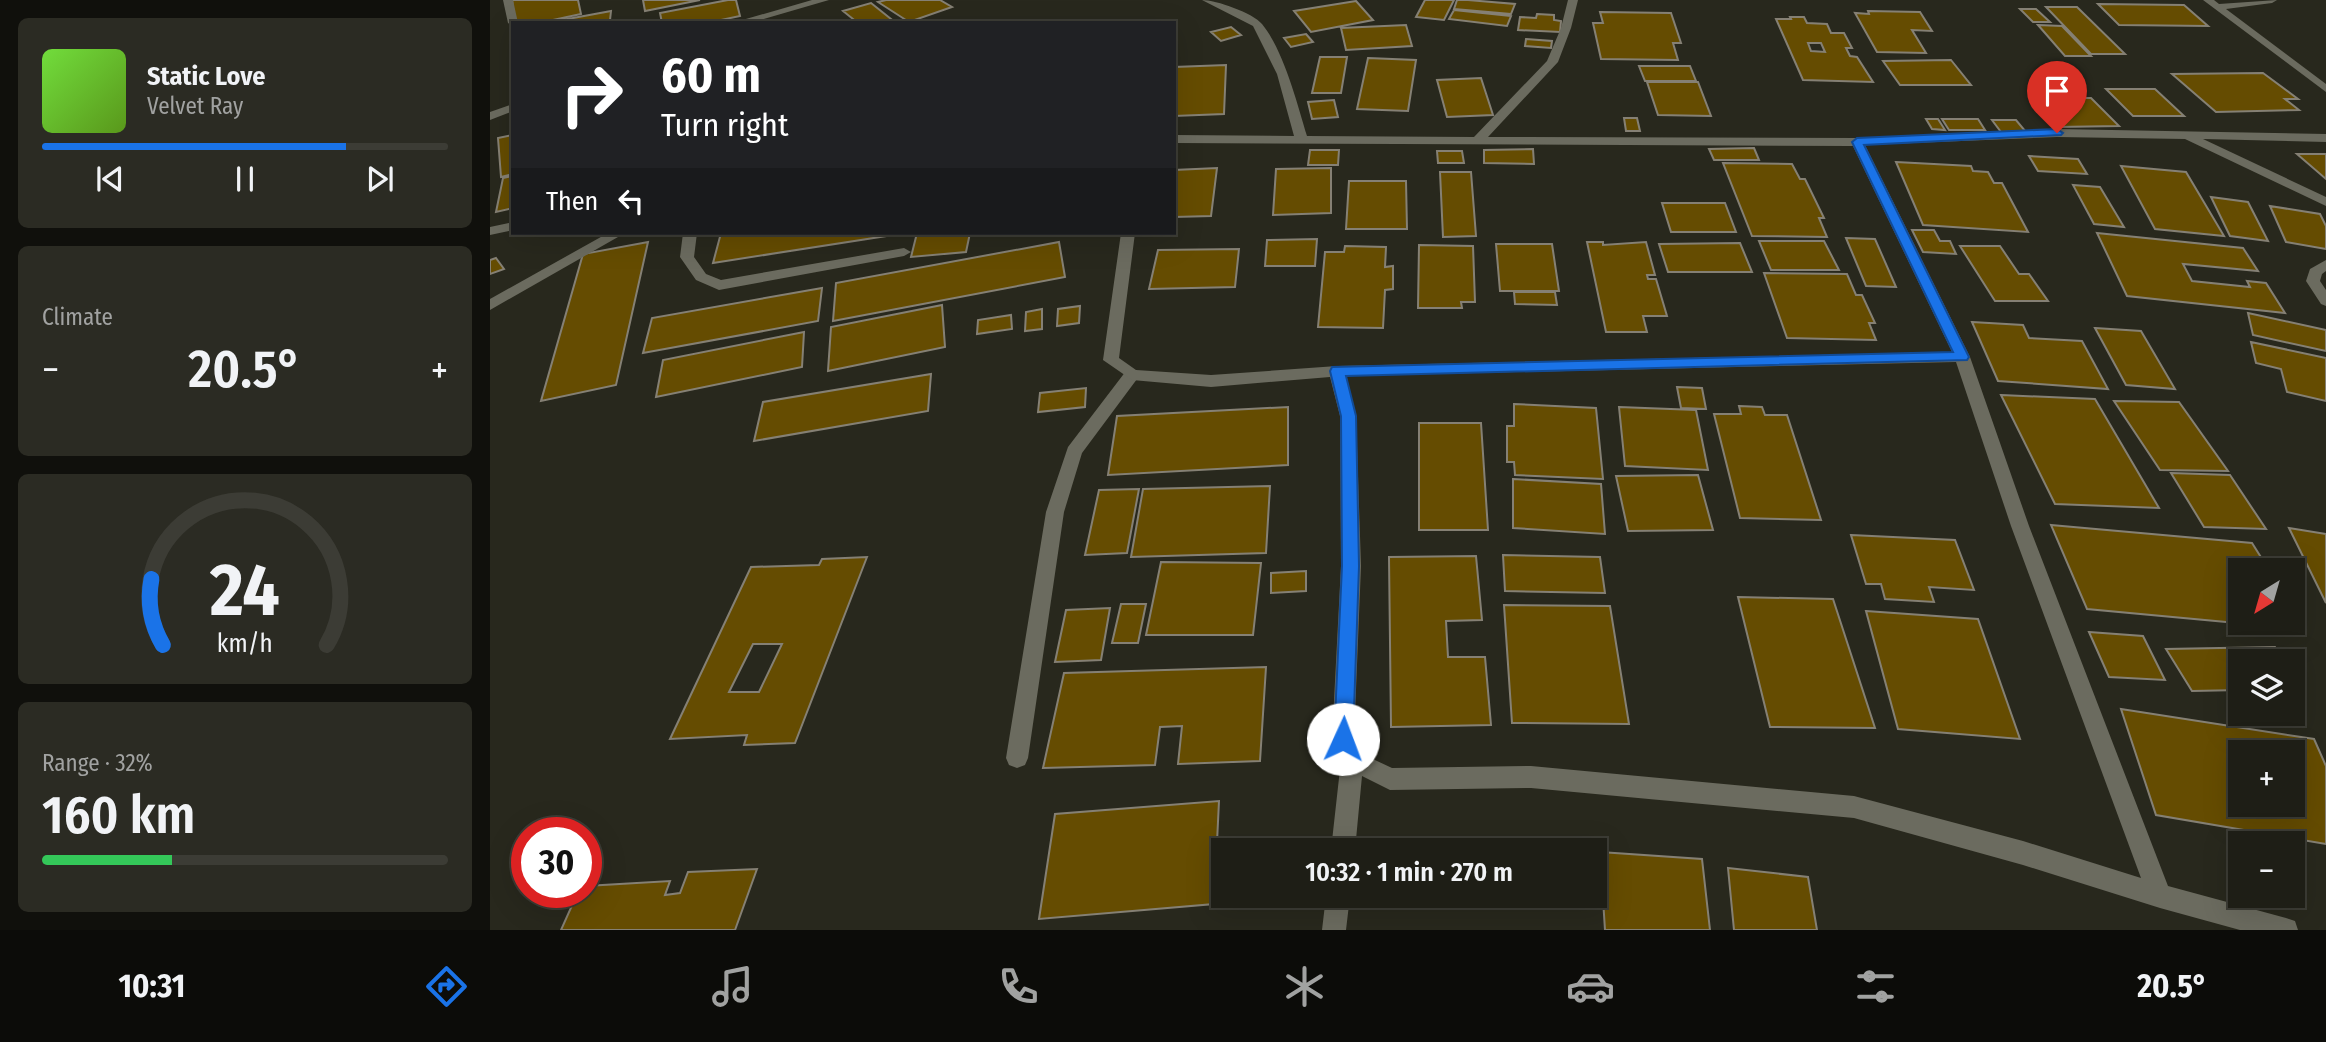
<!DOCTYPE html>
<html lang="en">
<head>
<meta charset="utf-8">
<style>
	body { margin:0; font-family:"Fira Sans Condensed",sans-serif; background:#2b2b23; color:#f1f3f6; height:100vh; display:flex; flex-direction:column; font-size:26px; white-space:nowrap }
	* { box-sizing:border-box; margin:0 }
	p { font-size:23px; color:#a1a2a1 }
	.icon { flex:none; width:38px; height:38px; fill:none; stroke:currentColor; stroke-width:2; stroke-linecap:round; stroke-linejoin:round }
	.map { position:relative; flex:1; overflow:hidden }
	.side { display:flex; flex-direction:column; gap:18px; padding:18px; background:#10100c; width:490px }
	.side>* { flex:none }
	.guide { position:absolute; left:21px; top:21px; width:665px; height:214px; border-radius:0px; box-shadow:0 7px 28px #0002,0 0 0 2px #3c3c35; background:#202124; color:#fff; overflow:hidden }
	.needle { width:46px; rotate:217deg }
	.buttons { position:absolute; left:1738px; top:558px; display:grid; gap:14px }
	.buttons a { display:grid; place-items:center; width:77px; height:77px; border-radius:0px; background:#1e1e16; box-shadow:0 7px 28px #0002,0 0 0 2px #3c3c35; font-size:35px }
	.speed { position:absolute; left:21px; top:817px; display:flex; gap:14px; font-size:35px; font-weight:700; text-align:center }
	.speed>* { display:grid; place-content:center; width:91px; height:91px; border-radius:50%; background:#1e1e16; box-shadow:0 7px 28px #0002,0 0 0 2px #3c3c35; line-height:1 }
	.speed .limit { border:10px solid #d22; background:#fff; color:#111 }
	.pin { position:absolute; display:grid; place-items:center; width:60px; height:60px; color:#fff; margin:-72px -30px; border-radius:50% 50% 50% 0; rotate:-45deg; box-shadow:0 0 7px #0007 }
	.pin .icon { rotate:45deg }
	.me { position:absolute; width:77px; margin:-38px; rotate:2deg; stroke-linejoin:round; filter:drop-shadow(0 0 5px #0008) }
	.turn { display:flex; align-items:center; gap:24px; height:147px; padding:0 35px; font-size:32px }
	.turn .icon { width:91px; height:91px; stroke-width:2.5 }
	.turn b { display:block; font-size:49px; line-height:60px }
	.then { display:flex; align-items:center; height:66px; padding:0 35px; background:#0003; gap:14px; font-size:26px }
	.big { font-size:52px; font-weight:600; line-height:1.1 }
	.side .widget { flex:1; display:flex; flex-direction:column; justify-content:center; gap:10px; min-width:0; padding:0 24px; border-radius:10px; background:#2b2b23 }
	.side .dial { align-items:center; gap:0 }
	.dial svg { height:182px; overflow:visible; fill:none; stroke:#3c3c35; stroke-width:7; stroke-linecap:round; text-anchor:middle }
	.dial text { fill:#f1f3f6; stroke:none }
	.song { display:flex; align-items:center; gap:21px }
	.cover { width:84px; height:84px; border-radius:10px; background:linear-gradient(135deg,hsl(100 70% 55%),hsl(90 70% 35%)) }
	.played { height:7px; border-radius:4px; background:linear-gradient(90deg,#1a73e8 75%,#3c3c35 75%) }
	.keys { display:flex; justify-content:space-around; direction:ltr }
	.heat { display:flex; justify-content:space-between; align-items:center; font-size:38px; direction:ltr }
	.charge { height:10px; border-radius:5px; background:linear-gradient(90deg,#34c759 32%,#3c3c35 0) }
	.trip { position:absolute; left:721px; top:838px; width:396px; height:70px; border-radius:0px; background:#1e1e16; box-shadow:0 7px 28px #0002,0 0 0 2px #3c3c35; font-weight:600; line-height:70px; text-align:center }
	.dock { display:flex; height:112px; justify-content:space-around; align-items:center; background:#0c0c09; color:#a1a2a1 }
	.dock .icon { width:49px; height:49px }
	.dock .on { color:#1a73e8 }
	.dock b { font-size:32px; color:#f1f3f6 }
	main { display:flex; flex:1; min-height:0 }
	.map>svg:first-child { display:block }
</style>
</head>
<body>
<main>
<section class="side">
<div class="widget">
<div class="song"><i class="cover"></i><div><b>Static Love</b><p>Velvet Ray</p></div></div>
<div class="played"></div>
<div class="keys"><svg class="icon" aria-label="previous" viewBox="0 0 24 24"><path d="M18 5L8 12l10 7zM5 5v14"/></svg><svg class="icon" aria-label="pause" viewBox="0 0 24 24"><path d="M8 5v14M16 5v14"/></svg><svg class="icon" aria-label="next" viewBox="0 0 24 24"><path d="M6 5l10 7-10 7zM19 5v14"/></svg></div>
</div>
<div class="widget"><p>Climate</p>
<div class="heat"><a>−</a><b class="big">20.5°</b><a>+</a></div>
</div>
<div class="widget dial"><svg viewBox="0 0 100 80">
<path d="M14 69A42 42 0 1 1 86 69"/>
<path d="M14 69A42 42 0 0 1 9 40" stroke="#1a73e8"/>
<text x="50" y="56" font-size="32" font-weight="700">24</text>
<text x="50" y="72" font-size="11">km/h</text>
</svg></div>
<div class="widget"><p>Range · 32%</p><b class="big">160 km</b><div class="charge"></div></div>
</section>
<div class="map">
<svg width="1836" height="930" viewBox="0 0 1836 930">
	<rect width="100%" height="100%" fill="#28281d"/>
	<path fill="#654c01" stroke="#858074" stroke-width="2" fill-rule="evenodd" d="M22,0H88L91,14L49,23H25Z
		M153,0H210L155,11Z
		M238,0H246L250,16L217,23H172L170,13Z
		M396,0H450L462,7L419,22L388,2Z
		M935,0H964L954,20L926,17Z
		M967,0H978L1025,4L1021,14L964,9Z
		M866,1L883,20L821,32L804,11Z
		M381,3L406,23H368L353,11Z
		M1608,4L1694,5L1718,26L1629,25Z
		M1556,7H1587L1635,54H1601Z
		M1530,9H1546L1560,22H1543Z
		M964,10L1021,16L1017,26L959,19Z
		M121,11L120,20L56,23Z
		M1378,11L1430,12L1442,31L1422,30L1436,53L1387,52L1365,13L1379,14Z
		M1110,12L1181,13L1191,43H1183L1188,60L1111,59L1103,23H1113Z
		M1047,14L1064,15V20L1071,21L1070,32L1028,30L1030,17L1046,18Z
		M1300,17H1314L1317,23L1337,24L1341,33H1354L1362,48H1356L1360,56L1367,57L1383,82L1313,80L1286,19H1301ZM1318,43H1331L1335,52L1321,51Z
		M916,25L922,46L856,50L851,28Z
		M1548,25L1572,26L1601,56H1575Z
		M741,27L751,35L731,41L721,32Z
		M816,34L823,42L801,47L794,38Z
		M1036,39L1062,41L1061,48L1035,46Z
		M830,57H857L851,93H822Z
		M878,58L926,60L918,111L867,109Z
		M1461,60L1481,85H1410L1393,61Z
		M736,65L734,114L684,116V67Z
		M1149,66H1200L1206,81H1155Z
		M1773,73L1808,99H1795L1809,110L1726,112L1682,74Z
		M991,78L1003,115L957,117L947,80Z
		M1157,82H1208L1221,116L1168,115Z
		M1616,89H1665L1694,116H1643Z
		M1541,98H1601L1629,126L1566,127Z
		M844,100L848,117L822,119L818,102Z
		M1134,118H1147L1150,131H1136Z
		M1436,119H1448L1455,130L1442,129Z
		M1452,119H1488L1495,130H1459Z
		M1502,120H1526L1536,132H1511Z
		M23,135V174L11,177L8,138Z
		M1264,148L1269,160H1224L1219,149Z
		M1043,149L1044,164L994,163V150Z
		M820,150H849L848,165H818Z
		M947,151H972L974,163H948Z
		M1807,154H1836V179Z
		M1539,156L1588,159L1597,174L1548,171Z
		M1406,162L1481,166L1483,171L1498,172L1504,183H1512L1538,232L1433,225Z
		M1233,163L1302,164L1310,179H1315L1334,218H1329L1337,237L1262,236Z
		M1631,166L1696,172L1734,236L1665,229Z
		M727,168L721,216L684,217V170Z
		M841,168V213L783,215L786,169Z
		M950,172H981L986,236L953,237Z
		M23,176V208L6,212L13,178Z
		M859,181H916L917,229H856Z
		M1583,185L1610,187L1634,227L1604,224Z
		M1721,197L1758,202L1778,241L1740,236Z
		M1172,203H1235L1246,232H1181Z
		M1780,206L1830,214L1836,226V249L1796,242Z
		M1422,230H1444L1450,241H1460L1466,254L1433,252Z
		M231,233H416L223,263Z
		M427,233H480L476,252L421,257Z
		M1607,233L1753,248L1768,271L1693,264L1702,281L1760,287L1757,281L1776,283L1795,313L1637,296Z
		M1356,238L1385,239L1406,287L1376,286Z
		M827,239L825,266H775L777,240Z
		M1269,241H1334L1349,270H1281Z
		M158,242L126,385L51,401L93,254Z
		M569,242L575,277L343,321L346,283Z
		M1097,242H1113V245L1156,242L1165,275H1157L1158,279H1166L1177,316H1153L1157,332H1116Z
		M1250,243L1262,272H1178L1169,244Z
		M1006,244H1062L1069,291H1010Z
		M929,245L983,246L985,302H971L972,308H928Z
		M855,246L896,247L895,267L903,266V289L895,290L893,328L828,327L835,252H854Z
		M1470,246H1510L1529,274H1539L1558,301H1505Z
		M749,249L745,287L659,289L668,250Z
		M6,258L14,269L0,274V260Z
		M1274,273L1357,274L1366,295H1372L1385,323H1379L1386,340L1297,338Z
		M332,288L328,321L153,353L162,318Z
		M1024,292H1065L1067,305L1025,304Z
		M452,305L455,347L338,371L341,327Z
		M590,306L589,323L567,326L568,309Z
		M552,309V329L535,331L536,312Z
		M1758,313L1836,330V351L1763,335Z
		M521,315L522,329L487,334L488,320Z
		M1482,322L1533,325L1539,338L1592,341L1618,389L1508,381Z
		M1605,328L1651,331L1685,389L1636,385Z
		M314,332L312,367L166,397L173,360Z
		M1761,342L1836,358V401L1797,392L1791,369L1766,363Z
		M441,374L438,411L264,441L273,402Z
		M1187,387L1212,388L1216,409L1191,408Z
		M596,388L595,407L548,412L550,393Z
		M1511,395L1605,399L1669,508L1565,504Z
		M1624,401L1689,402L1738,471L1670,470Z
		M1024,404L1106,408L1113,479L1025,475L1024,462H1017V426H1024Z
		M1249,406L1272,407L1275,415H1297L1331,520L1250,518L1224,414H1251Z
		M798,407V465L618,475L627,416Z
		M1129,407L1206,410L1218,470L1135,466Z
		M929,423H991L998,530H929Z
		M1681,473L1740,475L1776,529L1714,527Z
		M1208,475L1223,530L1138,531L1126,476Z
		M1023,479L1111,484L1115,534L1023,528Z
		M780,486L776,553L641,557L653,489Z
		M649,489L637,553L595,555L609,490Z
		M1561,525L1762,543L1779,570H1750V623H1802V612L1812,629L1597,609Z
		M1799,528L1836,534V603Z
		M1361,535L1465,540L1484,590L1439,587L1444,602L1395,599L1391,584H1376Z
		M1013,555L1110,557L1115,593L1015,591Z
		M986,556L992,620L956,621L958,657H995L1001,725L901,727L899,557Z
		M377,557L305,743L254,745L257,735L180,739L261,567L329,565L332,559ZM263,644H292L269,692H239Z
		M671,562L771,563L763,635H656Z
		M816,571V591L781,593V573Z
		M1248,597L1343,599L1385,728L1280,727Z
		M631,604H656L648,643H622Z
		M1014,605L1120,606L1139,724L1022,723Z
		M620,608L611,660L565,662L576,610Z
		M1376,611L1488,619L1530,739L1408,729Z
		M1599,632L1653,636L1675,680L1619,677Z
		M1785,647L1795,662H1750V690L1702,691L1676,649Z
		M776,667L770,761L688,764L692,726L670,727L665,765L553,768L574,673Z
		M1631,709L1824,739L1836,766V844L1666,815ZM1750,752H1802V805H1750Z
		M729,801L724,904L549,919L565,814Z
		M1110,852L1212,859L1220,930H1115Z
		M1238,868L1318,877L1327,930H1244Z
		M267,869L245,930H71L88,892H96V886L180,881L175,895L190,893L198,872Z"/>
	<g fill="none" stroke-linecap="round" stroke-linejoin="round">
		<path fill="#6b6b5f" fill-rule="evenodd" d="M118,233H135L0,310V299Z
			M193,233H207L204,257L216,274L231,280L414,248L421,252L414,256L229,290L206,280L190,257Z
			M642,370L650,375L592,453L574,512L538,758L535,765L527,768L519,765L516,758L556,512L578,447L636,371Z"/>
		<path fill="#6b6b5f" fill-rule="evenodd" d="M13,0H23L28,23H23V26L18,23Z
			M322,0H339L260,23H242Z
			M712,0C726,0 763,13 772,24C794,51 807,103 817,136L984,137L1057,61L1071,28L1078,0H1088L1081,28L1068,62L998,137L1367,138L1567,129L1836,134V142L1713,139L1836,197V206L1695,139L1567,137L1375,145L1480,357L1539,526L1678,886L1796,918L1805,921L1808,930H1750L1670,908L1533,865L1364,818L1041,788L900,790L872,776L865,850H841L851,760L842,739L851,566L850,416L840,377L721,387L642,380L613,360L631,233H645L629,358L646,370L721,375L847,366L1462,352L1363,146L684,143V135L804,136L787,74L763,26ZM1466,362L1521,526L1651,878L1533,841L1364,796L1041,766L902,768L870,753L864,739L871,566L866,416L856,376Z
			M1713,0H1724L1729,4L1787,0L1782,3L1736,9L1836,84V92Z
			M23,104V111L0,120V112Z
			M23,222V230L0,235V227Z
			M1836,260V271L1832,274L1830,281L1836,290V306L1831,304L1816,281L1820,269Z
			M836,896H860L856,930H832Z"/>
	</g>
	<path fill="#1a73e8" stroke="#114b97" stroke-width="2" d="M1567,129L1573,133L1571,135L1374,145L1479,357L1477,360L856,376L866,416L869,566L863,739L861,745L853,748L846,745L844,739L852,566L851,416L840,371L842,367L1463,352L1362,142L1367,138Z"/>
</svg>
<div class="buttons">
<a><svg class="needle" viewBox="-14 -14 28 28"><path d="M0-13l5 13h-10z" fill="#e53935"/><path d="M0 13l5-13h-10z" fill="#a1a2a1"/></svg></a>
<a><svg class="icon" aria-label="layers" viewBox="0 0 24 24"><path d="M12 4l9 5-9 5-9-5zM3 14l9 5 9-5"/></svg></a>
<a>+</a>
<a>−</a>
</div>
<div class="speed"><div class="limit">30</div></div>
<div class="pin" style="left:1567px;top:133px;background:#d93025"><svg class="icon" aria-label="arrive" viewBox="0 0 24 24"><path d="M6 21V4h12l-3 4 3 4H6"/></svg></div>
<svg class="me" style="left:853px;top:739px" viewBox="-20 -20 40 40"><circle r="19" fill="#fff"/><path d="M0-13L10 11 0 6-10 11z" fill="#1a73e8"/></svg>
<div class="trip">10:32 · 1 min · 270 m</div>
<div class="guide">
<div class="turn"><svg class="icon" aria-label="right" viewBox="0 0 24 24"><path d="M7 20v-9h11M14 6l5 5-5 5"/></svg><div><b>60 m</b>Turn right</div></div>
<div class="then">Then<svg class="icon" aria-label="left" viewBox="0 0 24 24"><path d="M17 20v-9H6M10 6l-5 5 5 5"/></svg></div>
</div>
</div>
</main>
<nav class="dock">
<b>10:31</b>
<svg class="icon on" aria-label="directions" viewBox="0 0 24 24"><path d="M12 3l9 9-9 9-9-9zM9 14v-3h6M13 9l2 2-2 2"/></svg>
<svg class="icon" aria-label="music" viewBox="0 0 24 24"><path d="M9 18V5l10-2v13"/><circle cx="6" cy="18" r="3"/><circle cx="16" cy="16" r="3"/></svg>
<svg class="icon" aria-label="phone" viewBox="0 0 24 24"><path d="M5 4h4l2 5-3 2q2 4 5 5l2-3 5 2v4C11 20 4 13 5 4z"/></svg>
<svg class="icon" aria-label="climate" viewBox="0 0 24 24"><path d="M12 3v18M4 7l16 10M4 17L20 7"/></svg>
<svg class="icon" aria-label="car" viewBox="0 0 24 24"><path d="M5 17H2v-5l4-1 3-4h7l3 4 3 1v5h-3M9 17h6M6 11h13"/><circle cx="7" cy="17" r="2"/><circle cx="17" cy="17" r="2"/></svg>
<svg class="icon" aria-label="filters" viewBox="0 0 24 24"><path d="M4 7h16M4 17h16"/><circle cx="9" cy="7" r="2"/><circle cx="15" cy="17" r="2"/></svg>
<b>20.5°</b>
</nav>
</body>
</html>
